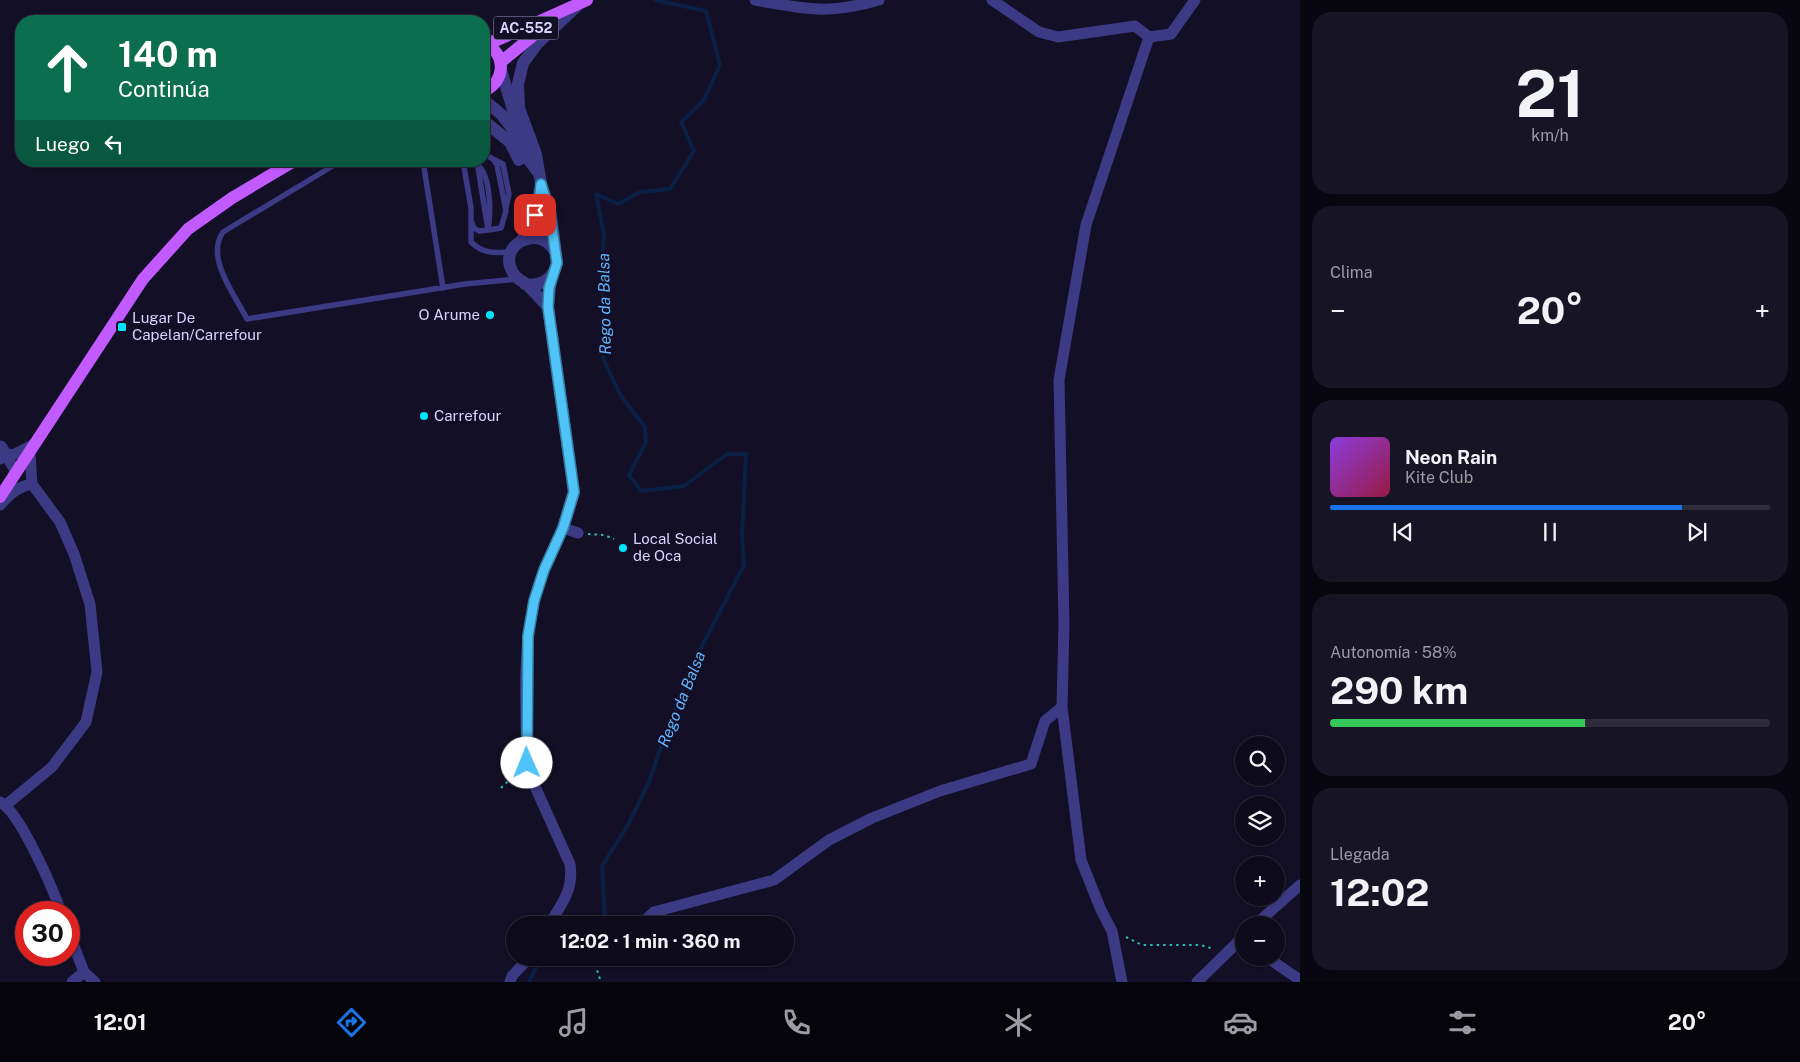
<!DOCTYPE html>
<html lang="es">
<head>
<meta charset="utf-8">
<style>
	body { margin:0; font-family:"Public Sans",sans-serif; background:#171425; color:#f1f3f6; height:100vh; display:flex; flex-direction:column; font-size:19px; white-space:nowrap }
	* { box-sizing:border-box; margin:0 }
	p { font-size:16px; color:#9b9ba3 }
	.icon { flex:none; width:28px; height:28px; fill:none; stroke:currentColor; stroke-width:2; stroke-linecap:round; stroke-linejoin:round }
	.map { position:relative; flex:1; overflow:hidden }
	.drawer { display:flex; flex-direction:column; gap:12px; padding:12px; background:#08060f; width:500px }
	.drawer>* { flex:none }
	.top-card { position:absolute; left:15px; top:15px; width:475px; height:152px; border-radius:20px; box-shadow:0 1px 4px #0004,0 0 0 1px #2e2b3b; background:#0b6e4f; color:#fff; overflow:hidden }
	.fabs { position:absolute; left:1235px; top:736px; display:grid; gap:10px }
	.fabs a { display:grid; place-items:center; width:50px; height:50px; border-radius:50%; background:#0e0b1c; box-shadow:0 1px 4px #0004,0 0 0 1px #2e2b3b; font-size:25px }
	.speed { position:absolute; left:15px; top:901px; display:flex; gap:10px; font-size:25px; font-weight:700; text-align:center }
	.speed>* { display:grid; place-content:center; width:65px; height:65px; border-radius:50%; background:#0e0b1c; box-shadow:0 1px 4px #0004,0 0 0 1px #2e2b3b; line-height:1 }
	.speed .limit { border:8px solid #d22; background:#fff; color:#111 }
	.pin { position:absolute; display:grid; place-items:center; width:42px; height:42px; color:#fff; margin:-21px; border-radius:10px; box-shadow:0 2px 8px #0006 }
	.me { position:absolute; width:55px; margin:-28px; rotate:359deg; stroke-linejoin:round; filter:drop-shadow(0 0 4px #0008) }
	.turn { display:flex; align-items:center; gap:18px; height:105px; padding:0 20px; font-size:22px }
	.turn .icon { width:65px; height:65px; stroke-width:2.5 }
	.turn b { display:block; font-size:35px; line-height:42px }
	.then { display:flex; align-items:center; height:48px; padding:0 20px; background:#0003; gap:10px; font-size:19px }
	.big { font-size:38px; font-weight:700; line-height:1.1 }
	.drawer .widget { flex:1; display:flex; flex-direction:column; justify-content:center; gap:8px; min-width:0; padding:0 18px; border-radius:20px; background:#171425 }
	.drawer .dial { align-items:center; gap:0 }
	.dial b { font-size:65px; line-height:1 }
	.song { display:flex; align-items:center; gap:15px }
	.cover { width:60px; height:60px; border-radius:8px; background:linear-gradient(135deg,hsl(270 70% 55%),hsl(340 70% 35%)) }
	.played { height:5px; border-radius:2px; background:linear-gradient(90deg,#1a73e8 80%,#2e2b3b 80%) }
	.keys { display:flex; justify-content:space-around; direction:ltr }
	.heat { display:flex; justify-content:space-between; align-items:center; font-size:28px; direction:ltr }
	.charge { height:8px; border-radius:4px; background:linear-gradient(90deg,#34c759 58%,#2e2b3b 0) }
	.trip { position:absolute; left:506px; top:916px; width:288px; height:50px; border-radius:25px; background:#0e0b1c; box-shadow:0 1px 4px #0004,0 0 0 1px #2e2b3b; font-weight:700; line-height:50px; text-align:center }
	.menu { display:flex; height:80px; justify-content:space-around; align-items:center; background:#06040b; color:#9b9ba3 }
	.menu .icon { width:35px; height:35px }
	.menu .current { color:#1a73e8 }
	.menu b { font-size:22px; color:#f1f3f6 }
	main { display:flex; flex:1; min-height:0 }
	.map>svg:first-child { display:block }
</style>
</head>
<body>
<main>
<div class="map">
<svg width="1300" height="982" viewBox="0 0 1300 982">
	<rect width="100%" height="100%" fill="#130f26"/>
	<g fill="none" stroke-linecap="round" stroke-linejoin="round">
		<path stroke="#0a1f44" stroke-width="4" d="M595,925L605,921L602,866L628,825L649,782L666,732L702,646L744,565L742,536L746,454H727L684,486L641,491L629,475L646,442L645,427L621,396L603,359L605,315L601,280L604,235L596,194L618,204L640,192L670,189L694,151L681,122L704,100L720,65L706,11L655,0
			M529,982L541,958"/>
		<path stroke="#2fb8b0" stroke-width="2" stroke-dasharray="2.5 4" stroke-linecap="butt" d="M588,534L604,535L614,539
			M501,788L518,772
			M1126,937L1142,945H1200L1214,949
			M593,958L601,982"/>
		<path stroke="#3d3a85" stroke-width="5.5" d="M495,160L503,164L509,194L506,208
			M341,161L223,232C205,258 235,295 247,319L465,284L517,279
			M423,161L443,288
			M463,161L471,208V242C483,254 494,253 511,252
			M478,165C491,177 491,213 488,230L501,228L506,211L497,165L493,159L484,154
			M472,223L474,228L479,231L488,230L477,161"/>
		<path stroke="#3d3a85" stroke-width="11" d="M755,0C805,9 828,15 879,0
			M992,0L1039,32L1058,37L1135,26L1149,37L1171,34L1195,0
			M6,455L15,454L34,444
			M0,459L1,446C7,453 8,462 15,469L13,478
			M0,505C10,494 17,487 32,484
			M1062,707L1064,623L1059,380L1086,225L1149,37
			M0,802C20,812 53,889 61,912
			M6,805L52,767L86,722L97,672L90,604L74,554L60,522L32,484L30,453
			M549,925C562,903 574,890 570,864L532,780L527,763C526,710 522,655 534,603C539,576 552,552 563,528L578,533
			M640,925L654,912L774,880L829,840L872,818L940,791L1031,764L1045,721L1062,707L1081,860L1101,910L1112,931L1122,982
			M1255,925L1300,885
			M69,933L84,972L95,982
			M1268,958L1300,980
			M72,982L84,972
			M510,982L512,976L529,958
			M1197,982L1244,936"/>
		<path stroke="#3d3a85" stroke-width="12" d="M501,70L517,123
			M484,100L502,115L515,132L525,155L537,171
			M484,121L510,142L519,160
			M522,240L535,215L540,189
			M551,277L548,307L574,492L563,528
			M525,284C541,287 553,279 557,263L551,214L541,184L536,154L519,108L518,84L523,63L537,44L577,6
			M548,307C541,300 534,291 526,284C521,280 515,278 512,271C497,242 544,223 556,254"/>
		<path stroke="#c25bff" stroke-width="12" d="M484,42L495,41L587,0
			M484,44C507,52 506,82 484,91
			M501,62L547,24
			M0,497L143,279L188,229L232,198L294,161"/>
	</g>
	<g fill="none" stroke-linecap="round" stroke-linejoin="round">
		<defs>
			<path id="route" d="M527,763L528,636L534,601L544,570L563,528L574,492L548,307L549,288L557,263L550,214L541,184L539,202L535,215"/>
		</defs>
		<use href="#route" stroke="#337fa1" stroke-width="12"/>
		<use href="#route" stroke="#4fc3f7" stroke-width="9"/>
	</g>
	<g fill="#00e5ff" stroke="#130f26" stroke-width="2">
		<circle cx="490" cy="315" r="5"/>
		<rect x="117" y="322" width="10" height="10" rx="2.5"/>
		<circle cx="424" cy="416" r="5"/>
		<circle cx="623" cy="548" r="5"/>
	</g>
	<g text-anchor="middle" stroke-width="5" stroke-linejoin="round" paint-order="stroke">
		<rect fill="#130f26" stroke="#9e99be" stroke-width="1" x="493.5" y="16.5" width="65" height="23" rx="4"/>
		<g font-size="14" font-weight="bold" fill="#d9d4ff">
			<text x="526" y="33">AC-552</text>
		</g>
		<g font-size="15" fill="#d9d4ff" stroke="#130f26" text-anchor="start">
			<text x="480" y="320" text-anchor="end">O Arume</text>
			<text x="132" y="323">Lugar De<tspan x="132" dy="17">Capelan/Carrefour</tspan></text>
			<text x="434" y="421">Carrefour</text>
			<text x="633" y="544">Local Social<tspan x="633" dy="17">de Oca</tspan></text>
		</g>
		<g font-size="16" font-style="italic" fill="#62b6ff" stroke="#130f26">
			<text transform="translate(604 304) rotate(-91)" y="6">Rego da Balsa</text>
			<text transform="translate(681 699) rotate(-68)" y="6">Rego da Balsa</text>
		</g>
	</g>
</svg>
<div class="fabs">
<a><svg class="icon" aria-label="search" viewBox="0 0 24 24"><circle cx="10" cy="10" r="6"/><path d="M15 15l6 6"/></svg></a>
<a><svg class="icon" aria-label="layers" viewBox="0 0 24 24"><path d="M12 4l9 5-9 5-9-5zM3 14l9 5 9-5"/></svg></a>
<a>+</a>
<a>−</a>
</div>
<div class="speed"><div class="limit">30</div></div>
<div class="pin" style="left:535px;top:215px;background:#d93025"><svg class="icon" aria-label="arrive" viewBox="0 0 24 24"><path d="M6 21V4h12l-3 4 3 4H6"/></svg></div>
<svg class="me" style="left:527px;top:763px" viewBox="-20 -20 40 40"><circle r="19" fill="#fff"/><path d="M0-13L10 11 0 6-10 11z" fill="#4fc3f7"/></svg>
<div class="trip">12:02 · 1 min · 360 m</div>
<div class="top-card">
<div class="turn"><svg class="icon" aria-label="ahead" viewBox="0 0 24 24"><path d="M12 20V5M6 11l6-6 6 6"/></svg><div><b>140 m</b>Continúa</div></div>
<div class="then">Luego<svg class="icon" aria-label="left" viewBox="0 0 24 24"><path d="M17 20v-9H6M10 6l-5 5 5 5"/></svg></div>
</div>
</div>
<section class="drawer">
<div class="widget dial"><b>21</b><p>km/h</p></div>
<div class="widget"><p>Clima</p>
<div class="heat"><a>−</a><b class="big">20°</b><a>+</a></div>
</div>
<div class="widget">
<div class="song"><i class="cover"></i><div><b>Neon Rain</b><p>Kite Club</p></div></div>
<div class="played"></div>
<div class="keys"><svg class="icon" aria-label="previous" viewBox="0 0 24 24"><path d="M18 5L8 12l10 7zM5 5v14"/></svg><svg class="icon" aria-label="pause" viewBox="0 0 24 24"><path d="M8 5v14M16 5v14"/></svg><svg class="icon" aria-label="next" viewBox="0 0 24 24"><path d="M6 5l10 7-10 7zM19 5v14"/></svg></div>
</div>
<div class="widget"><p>Autonomía · 58%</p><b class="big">290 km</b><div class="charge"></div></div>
<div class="widget"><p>Llegada</p><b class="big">12:02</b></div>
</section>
</main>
<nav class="menu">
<b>12:01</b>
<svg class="icon current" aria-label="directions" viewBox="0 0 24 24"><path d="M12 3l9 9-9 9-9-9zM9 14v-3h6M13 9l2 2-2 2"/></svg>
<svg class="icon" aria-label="music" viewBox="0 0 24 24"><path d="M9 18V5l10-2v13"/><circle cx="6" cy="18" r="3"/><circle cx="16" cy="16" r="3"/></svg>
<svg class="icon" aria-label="phone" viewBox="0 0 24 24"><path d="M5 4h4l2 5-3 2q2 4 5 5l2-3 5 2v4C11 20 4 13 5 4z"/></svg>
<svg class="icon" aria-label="climate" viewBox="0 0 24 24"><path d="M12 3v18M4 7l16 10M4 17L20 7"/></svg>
<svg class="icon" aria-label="car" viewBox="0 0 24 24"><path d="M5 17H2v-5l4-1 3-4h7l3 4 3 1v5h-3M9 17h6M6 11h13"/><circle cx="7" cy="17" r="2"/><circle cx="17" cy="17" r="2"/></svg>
<svg class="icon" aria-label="filters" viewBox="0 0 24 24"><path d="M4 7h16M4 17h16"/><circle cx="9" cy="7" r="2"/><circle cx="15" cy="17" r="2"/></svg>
<b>20°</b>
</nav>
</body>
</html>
